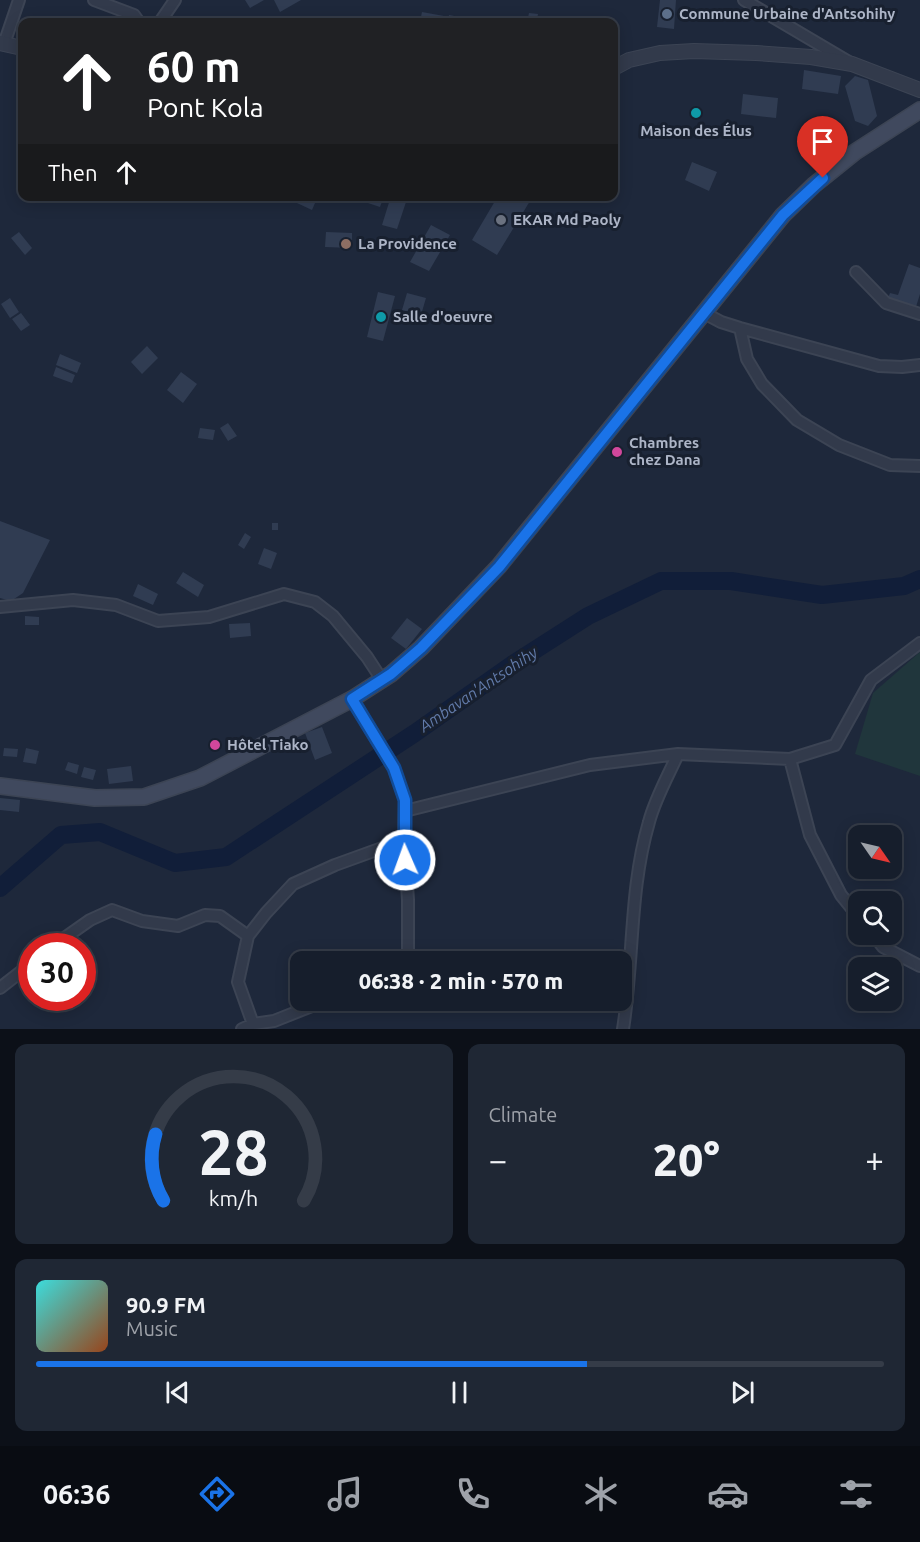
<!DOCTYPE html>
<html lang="en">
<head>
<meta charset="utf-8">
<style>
	body { margin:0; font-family:Ubuntu,sans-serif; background:#1f2734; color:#f1f3f6; height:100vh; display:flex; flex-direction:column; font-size:22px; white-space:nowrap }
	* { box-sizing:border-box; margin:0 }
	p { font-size:20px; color:#9ea2a9 }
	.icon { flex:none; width:33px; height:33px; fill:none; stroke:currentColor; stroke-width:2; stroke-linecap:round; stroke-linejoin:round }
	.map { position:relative; height:1029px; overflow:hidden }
	.panel { display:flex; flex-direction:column; gap:15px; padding:15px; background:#0c1018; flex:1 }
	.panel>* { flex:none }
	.banner { position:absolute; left:18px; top:18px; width:600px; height:183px; border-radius:12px; box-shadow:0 3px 15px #0003,0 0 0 2px #353c48; background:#202124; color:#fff; overflow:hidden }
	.needle { width:39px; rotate:124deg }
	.tools { position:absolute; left:848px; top:825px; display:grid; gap:12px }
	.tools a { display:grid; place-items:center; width:54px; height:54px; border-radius:12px; background:#161e2c; box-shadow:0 3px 15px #0003,0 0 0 2px #353c48; font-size:30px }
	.speed { position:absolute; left:18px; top:933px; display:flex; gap:12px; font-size:30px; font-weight:700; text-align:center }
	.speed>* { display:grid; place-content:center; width:78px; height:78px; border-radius:50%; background:#161e2c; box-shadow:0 3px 15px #0003,0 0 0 2px #353c48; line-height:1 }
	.speed .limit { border:9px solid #d22; background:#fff; color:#111 }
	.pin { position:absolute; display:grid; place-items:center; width:51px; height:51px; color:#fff; margin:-62px -26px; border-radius:50% 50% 50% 0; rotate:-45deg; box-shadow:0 0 6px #0007 }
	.pin .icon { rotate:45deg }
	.me { position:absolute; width:66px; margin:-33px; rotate:358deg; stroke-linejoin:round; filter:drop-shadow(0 0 4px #0008) }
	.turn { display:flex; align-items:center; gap:21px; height:126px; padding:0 30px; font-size:27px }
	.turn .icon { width:78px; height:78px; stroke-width:2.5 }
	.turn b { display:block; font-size:42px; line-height:51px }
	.then { display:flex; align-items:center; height:57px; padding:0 30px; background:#0003; gap:12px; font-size:22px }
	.big { font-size:45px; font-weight:800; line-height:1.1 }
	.panel .card { flex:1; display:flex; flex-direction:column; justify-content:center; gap:9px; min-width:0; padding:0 21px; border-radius:12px; background:#1f2734 }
	.panel .dial { align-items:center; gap:0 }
	.dial svg { height:156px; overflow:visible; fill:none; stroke:#353c48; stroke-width:7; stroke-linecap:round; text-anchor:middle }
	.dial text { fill:#f1f3f6; stroke:none }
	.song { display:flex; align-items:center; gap:18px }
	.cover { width:72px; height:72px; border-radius:9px; background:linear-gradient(135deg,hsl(180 70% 55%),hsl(20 70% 35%)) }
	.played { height:6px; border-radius:3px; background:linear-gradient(90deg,#1a73e8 65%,#353c48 65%) }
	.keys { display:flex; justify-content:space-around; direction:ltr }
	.heat { display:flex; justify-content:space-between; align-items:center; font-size:33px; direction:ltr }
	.panel .tiles { flex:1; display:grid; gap:15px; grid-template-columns:1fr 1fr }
	.card:last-child { grid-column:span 2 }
	.trip { position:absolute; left:290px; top:951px; width:342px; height:60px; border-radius:12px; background:#161e2c; box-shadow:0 3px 15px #0003,0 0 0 2px #353c48; font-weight:800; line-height:60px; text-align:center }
	.tabs { display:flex; height:96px; justify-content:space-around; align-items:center; background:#090c12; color:#9ea2a9 }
	.tabs .icon { width:42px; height:42px }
	.tabs .on { color:#1a73e8 }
	.tabs b { font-size:27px; color:#f1f3f6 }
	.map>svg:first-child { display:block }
</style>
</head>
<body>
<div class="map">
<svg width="920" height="1029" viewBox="0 0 920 1029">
	<rect width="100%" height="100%" fill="#1e283b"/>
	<path fill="#20363c" d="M920,652V776L855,754L873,693Z"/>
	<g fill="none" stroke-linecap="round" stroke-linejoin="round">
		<path stroke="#111e39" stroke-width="18" d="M0,888L61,835L100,832L175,863L226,857L415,733L513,664L588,616L661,581H731L822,595L904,586L920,579"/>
	</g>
	<path fill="#303c52" d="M245,0H264L250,8Z
		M274,0H301L280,12Z
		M660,0H676L674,29L657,27Z
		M422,12L444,16L443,22H420Z
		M529,13L538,14L537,19L549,22H527Z
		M449,15L470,19L469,22H448Z
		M804,70L841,76L838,94L802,89Z
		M855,76L868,80L877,116L868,126L855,121L845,86Z
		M743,94L778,98L776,118L741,114Z
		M692,162L717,172L709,191L685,180Z
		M282,196H318L312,210Z
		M353,196H384L380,207L353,198Z
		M391,196H408L397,229L382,225Z
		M498,196H523L530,201L497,255L472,240Z
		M431,225L450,235L429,271L410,262Z
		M19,232L32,248L25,255L11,238Z
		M326,232L352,233V248L325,247Z
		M909,264L920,268V294L915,310L887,301L890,293L898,295Z
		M378,292L395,296L383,341L367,337Z
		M407,293L426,298L421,315L402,310Z
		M10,298L19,312L10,318L1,304Z
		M21,313L30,325L21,331L12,319Z
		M147,346L158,358L142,374L131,362Z
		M60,354L81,363L77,373L56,365Z
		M56,367L75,375L72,383L53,376Z
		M181,372L197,384L183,403L167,390Z
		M228,423L237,436L228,441L220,428Z
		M200,428L215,430L213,440L198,438Z
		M0,521L50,540L23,593L11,601L0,598Z
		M272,523H278V530H272Z
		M245,533L251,537L244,549L238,545Z
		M264,548L277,553L271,569L258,564Z
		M183,572L204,585L198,597L176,583Z
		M138,584L158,594L153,605L133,596Z
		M25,616L39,617V625H25Z
		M407,618L422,629L406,649L391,638Z
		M250,623L251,636L230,638L229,624Z
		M322,727L332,753L315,760L305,733Z
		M4,748L18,749L17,757L3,756Z
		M26,748L39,751L36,764L23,762Z
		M68,762L79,765L77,774L65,770Z
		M131,766L133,781L109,784L107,769Z
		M84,767L96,770L93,780L81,777Z
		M0,798L20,800L19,812L0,810Z"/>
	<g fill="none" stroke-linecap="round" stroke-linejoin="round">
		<defs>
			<path id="minor" d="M94,0L134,15L139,22
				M744,0L849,62
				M160,22L175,0
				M4,44L19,0
				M856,272L886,303L920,314
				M704,313L721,322L740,328L879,366L902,367L920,365
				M740,328L747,359L762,384L797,420L839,445L890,465L920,466
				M0,607L73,600L116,605L158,621L209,617L284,594L315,602L333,616L367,657L382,680
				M352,699L394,768L405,800L404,840L408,900V953L406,962
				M790,759L810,835L841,895L858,916
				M405,811L590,765L678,754L790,759L835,745L871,680L920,643
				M873,934L883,947L920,966
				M53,946L90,920L112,910L142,921L178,926L205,915L220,916L248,936
				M0,988L32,963
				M253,1024L274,1021L327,1000
				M242,1029L253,1024L238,982L248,936L266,913L293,884L335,865L404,840
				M623,1029C634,960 629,890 649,822C655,799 668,776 678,754"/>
			<path id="tertiary" d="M0,43L22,48
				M614,68L629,60L660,53L694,51L756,53L811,57L852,64L920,90"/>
			<path id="secondary" d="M0,786L95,798L144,797L200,778L352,699L391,674L421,648L499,566L783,215L814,185L855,152L920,110"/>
		</defs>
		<use href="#minor" stroke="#3c4454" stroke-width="14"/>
		<use href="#tertiary" stroke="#3c4454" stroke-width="16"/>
		<use href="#secondary" stroke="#3c4454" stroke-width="18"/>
		<use href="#minor" stroke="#323a4b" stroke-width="10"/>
		<use href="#tertiary" stroke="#323a4b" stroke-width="14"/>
		<use href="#secondary" stroke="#40495e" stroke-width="15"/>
	</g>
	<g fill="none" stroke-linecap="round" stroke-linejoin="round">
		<defs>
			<path id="route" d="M405,860V800L394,768L352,699L391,674L421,648L499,567L783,215L823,178"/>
		</defs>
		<use href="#route" stroke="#114b97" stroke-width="15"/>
		<use href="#route" stroke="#1a73e8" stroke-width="10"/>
	</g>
	<circle fill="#5c6f8a" stroke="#18202f" stroke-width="2" cx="667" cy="14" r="6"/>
	<g fill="#0f9aa8" stroke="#18202f" stroke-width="2">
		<circle cx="696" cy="113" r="6"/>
		<circle cx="381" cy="317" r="6"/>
	</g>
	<circle fill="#6b7280" stroke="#18202f" stroke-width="2" cx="501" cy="220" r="6"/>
	<circle fill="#8d6e63" stroke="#18202f" stroke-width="2" cx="346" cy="244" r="6"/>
	<g fill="#d1479c" stroke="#18202f" stroke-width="2">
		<circle cx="617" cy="452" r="6"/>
		<circle cx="215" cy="745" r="6"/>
	</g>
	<g text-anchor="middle" stroke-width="6" stroke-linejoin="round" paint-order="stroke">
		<g font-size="15" font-weight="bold" fill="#adb5c7" stroke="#18202f" text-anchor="start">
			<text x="679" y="19">Commune Urbaine d'Antsohihy</text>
			<text x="696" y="136" text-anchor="middle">Maison des Élus</text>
			<text x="513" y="225">EKAR Md Paoly</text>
			<text x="358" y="249">La Providence</text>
			<text x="393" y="322">Salle d'oeuvre</text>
			<text x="629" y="448">Chambres<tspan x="629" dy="17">chez Dana</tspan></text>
			<text x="227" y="750">Hôtel Tiako</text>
		</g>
		<g font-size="16" font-style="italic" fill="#627baa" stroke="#18202f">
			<text transform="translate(478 689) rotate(-34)" y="6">Ambavan'Antsohihy</text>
		</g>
	</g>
</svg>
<div class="tools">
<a><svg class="needle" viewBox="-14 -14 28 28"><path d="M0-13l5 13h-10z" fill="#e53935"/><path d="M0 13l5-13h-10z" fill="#9ea2a9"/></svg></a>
<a><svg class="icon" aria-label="search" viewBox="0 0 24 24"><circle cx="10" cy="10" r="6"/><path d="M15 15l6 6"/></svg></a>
<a><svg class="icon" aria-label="layers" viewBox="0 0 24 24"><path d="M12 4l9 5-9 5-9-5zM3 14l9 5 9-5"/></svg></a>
</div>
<div class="speed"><div class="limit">30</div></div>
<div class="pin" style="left:823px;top:178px;background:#d93025"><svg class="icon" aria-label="arrive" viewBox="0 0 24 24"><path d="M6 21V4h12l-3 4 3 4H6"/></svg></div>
<svg class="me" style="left:405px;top:860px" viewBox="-20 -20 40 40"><circle r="17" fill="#1a73e8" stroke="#fff" stroke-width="3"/><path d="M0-11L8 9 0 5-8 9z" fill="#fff"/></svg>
<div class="trip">06:38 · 2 min · 570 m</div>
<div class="banner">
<div class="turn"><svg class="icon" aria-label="ahead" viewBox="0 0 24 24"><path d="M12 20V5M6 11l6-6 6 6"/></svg><div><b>60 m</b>Pont Kola</div></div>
<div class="then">Then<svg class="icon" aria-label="ahead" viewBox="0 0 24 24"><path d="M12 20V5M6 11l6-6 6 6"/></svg></div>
</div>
</div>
<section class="panel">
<div class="tiles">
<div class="card dial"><svg viewBox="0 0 100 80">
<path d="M14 69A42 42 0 1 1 86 69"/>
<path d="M14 69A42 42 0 0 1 10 35" stroke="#1a73e8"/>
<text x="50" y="56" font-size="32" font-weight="700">28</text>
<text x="50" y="72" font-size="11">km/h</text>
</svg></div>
<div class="card"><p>Climate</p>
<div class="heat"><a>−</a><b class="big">20°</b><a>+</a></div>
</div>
<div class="card">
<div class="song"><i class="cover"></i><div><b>90.9 FM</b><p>Music</p></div></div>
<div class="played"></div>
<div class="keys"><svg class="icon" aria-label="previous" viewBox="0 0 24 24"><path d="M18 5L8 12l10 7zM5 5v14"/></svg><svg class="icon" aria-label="pause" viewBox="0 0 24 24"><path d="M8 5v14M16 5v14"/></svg><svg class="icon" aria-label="next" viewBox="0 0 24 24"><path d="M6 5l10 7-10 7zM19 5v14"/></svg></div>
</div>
</div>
</section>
<nav class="tabs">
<b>06:36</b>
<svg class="icon on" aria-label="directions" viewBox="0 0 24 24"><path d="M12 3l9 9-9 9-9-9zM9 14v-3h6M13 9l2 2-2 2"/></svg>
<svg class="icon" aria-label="music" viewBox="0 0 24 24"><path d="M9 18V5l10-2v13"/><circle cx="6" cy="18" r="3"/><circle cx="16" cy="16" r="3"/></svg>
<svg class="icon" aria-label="phone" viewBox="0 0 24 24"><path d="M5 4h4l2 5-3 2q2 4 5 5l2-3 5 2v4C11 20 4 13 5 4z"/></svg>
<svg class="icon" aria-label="climate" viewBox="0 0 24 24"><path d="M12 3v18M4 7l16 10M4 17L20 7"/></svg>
<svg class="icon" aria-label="car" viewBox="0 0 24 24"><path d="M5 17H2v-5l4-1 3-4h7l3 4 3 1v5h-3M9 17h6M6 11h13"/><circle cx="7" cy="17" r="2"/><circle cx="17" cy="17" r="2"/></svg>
<svg class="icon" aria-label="filters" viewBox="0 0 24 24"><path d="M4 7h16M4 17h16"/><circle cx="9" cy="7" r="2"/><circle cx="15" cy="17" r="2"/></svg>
</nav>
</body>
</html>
